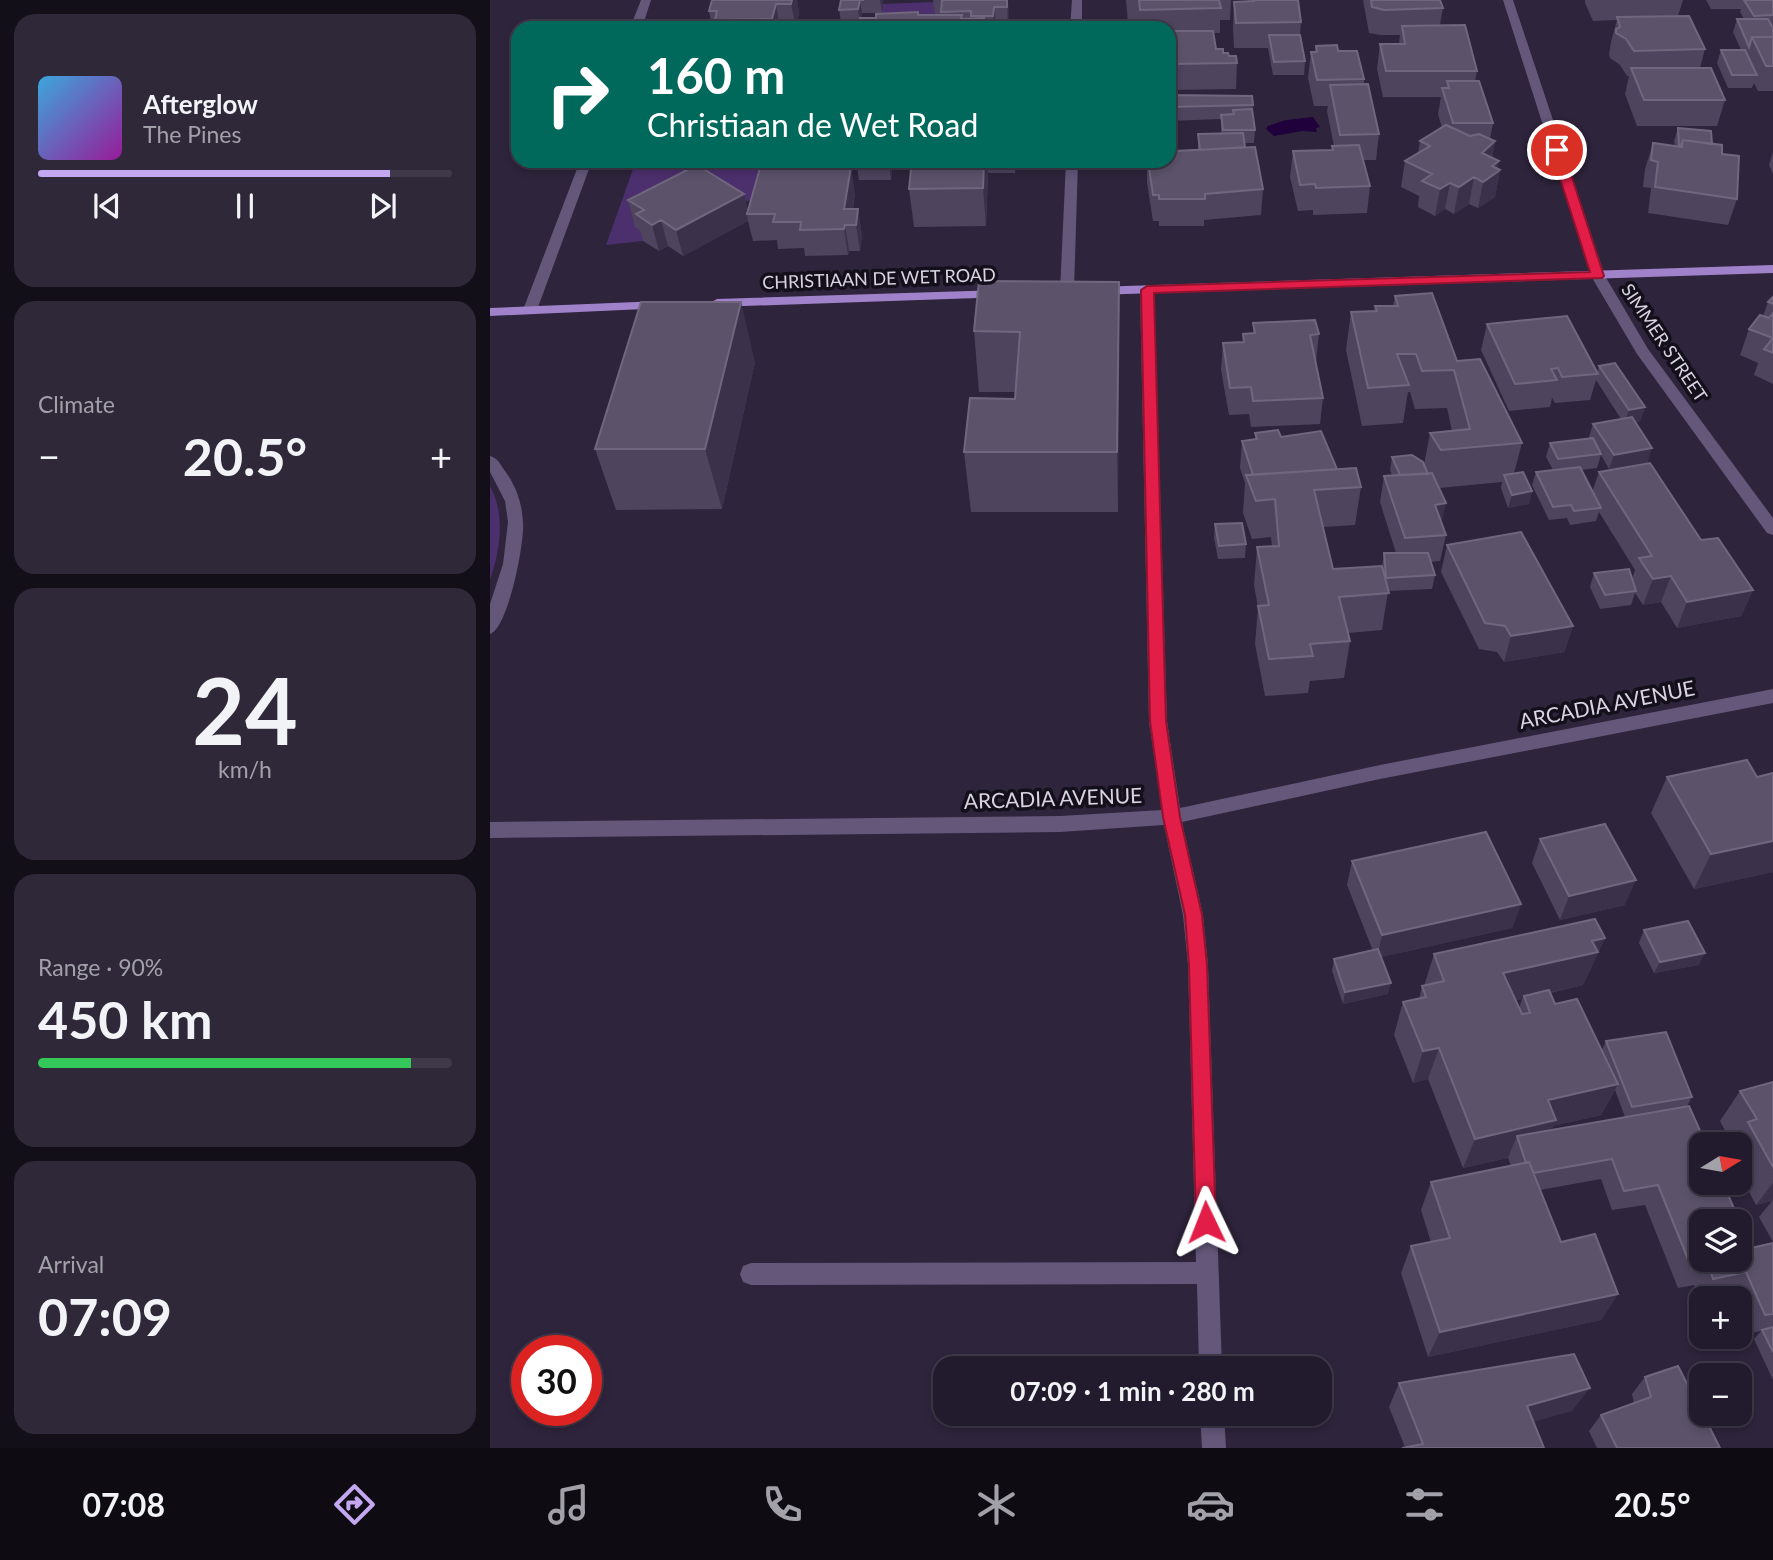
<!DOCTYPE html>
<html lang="en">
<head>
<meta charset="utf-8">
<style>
	body { margin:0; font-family:Lato,sans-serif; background:#2e2839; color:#f1f3f6; height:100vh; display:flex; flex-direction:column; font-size:26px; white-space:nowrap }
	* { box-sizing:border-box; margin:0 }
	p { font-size:23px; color:#a2a1aa }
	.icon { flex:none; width:38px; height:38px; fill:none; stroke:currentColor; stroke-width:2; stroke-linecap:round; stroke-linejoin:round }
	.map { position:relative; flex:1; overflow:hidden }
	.details { display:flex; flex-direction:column; gap:14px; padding:14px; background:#130f19; width:490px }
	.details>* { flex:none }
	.top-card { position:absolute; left:21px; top:21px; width:665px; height:147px; border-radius:21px; box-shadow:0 4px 10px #0003,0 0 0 2px #3f3949; background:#00695c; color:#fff; overflow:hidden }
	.needle { width:46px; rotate:79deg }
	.buttons { position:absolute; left:1199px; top:1132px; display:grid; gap:14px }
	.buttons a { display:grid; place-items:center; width:63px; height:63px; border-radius:14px; background:#221b2d; box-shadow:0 4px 10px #0003,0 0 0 2px #3f3949; font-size:35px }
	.speed { position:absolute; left:21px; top:1335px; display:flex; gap:14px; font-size:35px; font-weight:700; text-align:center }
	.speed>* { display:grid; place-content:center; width:91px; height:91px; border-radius:50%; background:#221b2d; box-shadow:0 4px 10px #0003,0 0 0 2px #3f3949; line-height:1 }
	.speed .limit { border:10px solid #d22; background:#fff; color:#111 }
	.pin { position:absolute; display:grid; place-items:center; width:60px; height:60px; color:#fff; margin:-30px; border:4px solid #fff; border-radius:50%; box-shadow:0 2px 7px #0007 }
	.me { position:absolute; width:77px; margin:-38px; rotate:358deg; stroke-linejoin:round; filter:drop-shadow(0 0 5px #0008) }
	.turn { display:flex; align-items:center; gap:24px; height:147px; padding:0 21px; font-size:32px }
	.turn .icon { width:91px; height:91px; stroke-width:2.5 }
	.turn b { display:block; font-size:49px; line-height:60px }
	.big { font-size:52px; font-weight:700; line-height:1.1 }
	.details .widget { flex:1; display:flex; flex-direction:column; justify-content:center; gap:10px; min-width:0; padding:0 24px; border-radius:21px; background:#2e2839 }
	.details .dial { align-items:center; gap:0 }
	.dial b { font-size:91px; line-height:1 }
	.song { display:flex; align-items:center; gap:21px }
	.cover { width:84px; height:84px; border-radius:10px; background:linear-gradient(135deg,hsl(200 70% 55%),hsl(300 70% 35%)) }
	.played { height:7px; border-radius:4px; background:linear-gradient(90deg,#c4a7f1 85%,#3f3949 85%) }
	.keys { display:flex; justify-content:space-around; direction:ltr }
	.heat { display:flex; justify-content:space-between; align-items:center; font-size:38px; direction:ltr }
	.charge { height:10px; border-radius:5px; background:linear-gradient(90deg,#34c759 90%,#3f3949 0) }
	.trip { position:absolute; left:443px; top:1356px; width:399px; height:70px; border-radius:21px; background:#221b2d; box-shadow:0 4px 10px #0003,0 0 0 2px #3f3949; font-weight:700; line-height:70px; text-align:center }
	.tab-bar { display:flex; height:112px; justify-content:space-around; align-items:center; background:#0e0b12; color:#a2a1aa }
	.tab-bar .icon { width:49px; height:49px }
	.tab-bar .selected { color:#c4a7f1 }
	.tab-bar b { font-size:32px; color:#f1f3f6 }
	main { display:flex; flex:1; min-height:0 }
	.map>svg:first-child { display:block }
</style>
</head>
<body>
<main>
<section class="details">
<div class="widget">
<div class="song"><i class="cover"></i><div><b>Afterglow</b><p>The Pines</p></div></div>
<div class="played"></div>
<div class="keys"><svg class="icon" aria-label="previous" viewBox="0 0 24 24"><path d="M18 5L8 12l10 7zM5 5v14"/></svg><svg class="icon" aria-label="pause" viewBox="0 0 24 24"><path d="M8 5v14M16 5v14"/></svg><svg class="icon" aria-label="next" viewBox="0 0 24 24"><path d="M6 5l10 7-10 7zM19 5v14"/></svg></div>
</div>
<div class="widget"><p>Climate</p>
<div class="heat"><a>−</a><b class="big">20.5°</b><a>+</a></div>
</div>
<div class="widget dial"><b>24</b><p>km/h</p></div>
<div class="widget"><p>Range · 90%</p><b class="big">450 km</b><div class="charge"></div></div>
<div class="widget"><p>Arrival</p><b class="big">07:09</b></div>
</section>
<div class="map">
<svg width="1283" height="1448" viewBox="0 0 1283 1448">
	<rect width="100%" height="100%" fill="#2e243c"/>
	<path fill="#4c306e" d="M445,2V17L404,28L391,17L393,4Z
		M146,161H284L274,200L230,202L146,226L161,237L153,241L116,245Z
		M0,486C16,516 10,550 0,580Z"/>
	<path fill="#20013b" d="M823,117L830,127L826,128L827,132L812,131L784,136L776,129L778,126L796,120Z"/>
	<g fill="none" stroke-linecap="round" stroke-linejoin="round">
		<path fill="#64577a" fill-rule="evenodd" d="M151,0H161L152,28H140Z
			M582,0H592V28H580Z
			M1013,0H1023L1115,276L1158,349L1283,518V535L1277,533L1147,354L1101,276Z
			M90,161H102L47,310L45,313H35L33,310Z
			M576,161H588L584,291L577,295L570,291Z
			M657,286L664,290L677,721L690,808L890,765L1283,689V703L890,779L692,822L713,915L718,965L732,1368H709L707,1284L261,1285L253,1282L250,1274L253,1266L261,1263L706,1262L698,965L693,915L674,825L570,832L0,838V822L570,816L672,810L659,721L650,290Z
			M0,456C8,458 10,464 15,471C26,486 32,503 33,522C35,541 18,629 0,634V604L13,564L18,522L15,501L0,472Z
			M710,1414H734L736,1448H712Z"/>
		<path fill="#9f82ca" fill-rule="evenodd" d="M1283,265V273L605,295L598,291L605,287Z
			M511,290L518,294L516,297L227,307L220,303L227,299Z
			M171,301L176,302V308L0,316V308Z"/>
	</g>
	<path fill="#4e445d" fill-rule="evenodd" d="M307,0L309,13L306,28H222L219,11Z
		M351,0H393L392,13H372L371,18L445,15L443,0H518V28H370V22H362L363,28H336L351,22L349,10Z
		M636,0H741L740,20H730V33H724L726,49L739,56L747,63L746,89L679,90V28H649L648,22H638Z
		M758,0H808L811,22L810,35L815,61L814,75H783L778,48H744L743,27L744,2H759Z
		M873,0H950L953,8L950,25L987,71L985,81L1003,123L1000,139L1005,141L1002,158L1008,169L1010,170L1005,197L988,208L979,204L964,214L955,209L945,216L928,207L929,196L911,187L915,161L928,153L930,141L952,128L948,114L951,97H893L887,69L890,44H909L910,35H891L879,33Z
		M1095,0H1193L1188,16L1215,49L1210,68L1235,100L1227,126H1147L1135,94L1139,76H1137L1130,65L1120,58L1119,54L1121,42L1127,20L1103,21L1095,3Z
		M1216,0H1283V91H1268L1264,83L1262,88H1238L1227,63L1231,50H1251L1243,32L1247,19H1254L1250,12L1251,9H1221Z
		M826,46L848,51L874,79V84L889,134L886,160H873L880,186L877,213L823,215V210L808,211L800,177L803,151L842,150V146H844L837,111L838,106H824L818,78L821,52H825Z
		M679,95L763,105L762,113L765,130L764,143H754L773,189L771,215L714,220V226H669V221H663L657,183V161H679L685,154V151L708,150V134L731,133V119L679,121Z
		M1188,128L1222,144L1232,154L1247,199L1238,225L1158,213L1161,188L1153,187L1155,169L1163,143L1185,146L1184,141Z
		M1283,152V174L1279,165Z
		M272,161H334L335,167L365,193L363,209H368L372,236L370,251H359L358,255L315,256L314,248L288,249L287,240L263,241L258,221L193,256L178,246L169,251L153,241L150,230L145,227L138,200L254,194L258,211Z
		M368,161H403L401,180H369L367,167Z
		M421,161H526L525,173H498L496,226L424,227L419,189L422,169Z
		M629,282L628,512H481L474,452L525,399L526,392H489L484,331Z
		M905,296L967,361L1032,443L1024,473L1042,491L1039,504L1018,508L1011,488L1012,482L949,488L956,503L951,523L956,535L950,561L941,562L945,575L942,589L898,591L892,630L858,633L860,641L854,678L820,681L818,693L775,696L765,644L768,608L764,585L767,547L782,546L781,537L762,539L753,513L755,483L750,468L752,441L765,439V433L791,437L847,469L871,487L865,525L833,527L843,569L892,566L894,553H906L890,502L894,476L902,475L900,470L902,457L934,465L940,433L962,431L957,408L925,409L920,392H918L913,423L872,426L856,350L861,312L884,311L885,306H903Z
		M1283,297V384L1264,375L1268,363L1250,355L1259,329L1273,316L1278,302Z
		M763,323L829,334L826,361L833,398L830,424L761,427L759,414L739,415L731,370L733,343L753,342V334L763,333Z
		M997,324L1107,373L1109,366L1155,407L1150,421L1145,422L1158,462L1119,469L1111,455L1107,468L1091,470L1102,492L1109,472L1211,540L1263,590L1251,616L1187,628L1171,602L1153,605L1145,593L1141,605L1110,609L1100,587L1104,573L1142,579L1145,570L1109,512L1106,521L1080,525L1077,518L1059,520L1042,485L1046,472L1063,470L1056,457L1060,443L1100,439L1099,437L1103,424L1131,419L1106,380L1100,400L1065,403L1062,398L1060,407L1019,411L991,350Z
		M265,362L232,509L126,510L105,449Z
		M725,524L756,544L755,558L728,559L724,538Z
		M957,545L1083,626L1074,652L1014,662L1007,652L989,649L951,572Z
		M1283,772V872L1204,889L1161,813L1177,777H1267Z
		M1050,839L1135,905L1070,920L1042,863Z
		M862,861L1031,904L1022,928L891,957L898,994L853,1004L842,971L844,959L883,951L857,885Z
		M1154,930L1209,965L1164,973L1149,943Z
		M1115,938L1093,985L1060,993L1065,1004L1112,1050L1116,1041L1202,1097L1197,1106L1261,1248L1283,1243V1380L1264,1339L1271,1331L1259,1333L1250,1311V1298H1244L1241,1291L1209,1298L1204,1285L1188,1288L1155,1205L1122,1210L1111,1179L1050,1190L1071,1242L1128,1294L1111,1320L938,1357L911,1273L921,1246L941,1242L931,1210L941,1182L1021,1166L1018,1158L973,1168L938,1079L923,1083L904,1035L913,1002L929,999L932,986H934L944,954ZM1032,999L1029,1008L1025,1000ZM1125,1090L1135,1117L1061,1130L1063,1126L1111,1115Z
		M1283,1082V1242L1269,1217L1282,1201L1266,1205L1250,1175V1144H1242L1230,1121L1250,1091Z
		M1155,1377L1230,1448H1107L1099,1431L1111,1415L1144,1403L1142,1394Z
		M909,1383L1082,1411L915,1447L899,1407Z"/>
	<path fill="#3b314a" d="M302,0H307L309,13L306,28L301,4Z
		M370,0L372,13L370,22L368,9Z
		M390,0H393L392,13Z
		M517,0H518L519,12L518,28Z
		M286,4L290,28H284L282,19Z
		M504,7L506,28H504L503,16Z
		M1005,141L1000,167L992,153Z
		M331,161H334L337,178L330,167Z
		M399,161H403L401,180L399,166Z
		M494,161H497L498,173L496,226L493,188Z
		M1009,161L1007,173L1010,170L1005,197L988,208L993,182L1002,166Z
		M361,167L365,193L360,225L354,209Z
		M984,177L979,204L964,214L969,187Z
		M960,183L955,209L945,216L950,189Z
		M254,194L259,214H257L258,221L193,256L186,230Z
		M368,209L372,236L370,251L366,225Z
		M171,220L178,246L169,251L162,225Z
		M355,225L359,251L358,255L354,229Z
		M629,282V342L628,512L627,452Z
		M251,302L265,362L232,509L215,449Z
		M1155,407L1150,421L1134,424L1139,410Z
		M1162,448L1158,462L1119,469L1124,455Z
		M1042,491L1039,504L1018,508L1022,495Z
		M956,503L950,529L945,505Z
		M1181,576L1171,602L1153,605L1163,579Z
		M1263,590L1251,616L1187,628L1197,602Z
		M1083,626L1074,652L1014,662L1021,636Z
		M1283,841V872L1204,889L1221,854Z
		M1146,880L1135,905L1070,920L1079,896Z
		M1031,904L1022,928L887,958L892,935Z
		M1115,938L1093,985L1035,998L1034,996L1032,999L1001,1006L1013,973L1102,941Z
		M1215,953L1209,965L1164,973L1170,962Z
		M901,983L898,994L853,1004L855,992Z
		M949,1048L938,1079L923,1083L933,1051Z
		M1128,1084L1111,1115L1063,1126L1052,1150L1027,1136L1018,1158L973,1168L985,1139L1058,1100Z
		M1283,1183V1199L1282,1201L1266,1205Z
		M1128,1294L1111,1320L938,1357L950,1332Z
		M1100,1388L1082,1411L1022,1428L1037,1406Z"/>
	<path fill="#5c536b" stroke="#70677e" stroke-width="2" fill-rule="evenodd" d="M222,0H302L301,4H286L282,19L225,20L227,11H219Z
		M351,0H374H370L368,9L349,10Z
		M452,0H517V7H504L503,16H481V11L451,12Z
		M649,0H729L731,8L650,10Z
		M764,0H808L811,22L746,23L744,2L764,1Z
		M881,0H950L953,8L894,10L882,7Z
		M1254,0H1283V15L1264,16Z
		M428,12V15H472L471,19L494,18V28H370V18H386V14Z
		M1199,16L1215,49L1144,51L1136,39L1126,33V29L1130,27L1127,17Z
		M1247,19H1278L1283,28V37H1262L1259,47Z
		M362,21L361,28H336L337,22Z
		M975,25L987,71H896L890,44H915L912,26Z
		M679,31H723L726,49H733V53H738L739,56H746L747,63L679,64Z
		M779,35H810L815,61L784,62Z
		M1262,37H1283V66H1276Z
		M847,45L848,51H867L874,79L827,80L821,52H827L826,46Z
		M1231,50H1255L1267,75H1242Z
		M1141,68H1221L1235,100H1154Z
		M957,81H989L1003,123H963L952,88H959Z
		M878,84L889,134L850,135L840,85Z
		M679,95L762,96L763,105L679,107Z
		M762,109L765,130H733L731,115L744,114L743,110Z
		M956,125L980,136L989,134L1005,141L992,153L1009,161L1002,166L1010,170L993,182L984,177L969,187L960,183L950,189L932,181L942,174L915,161L940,146L930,141Z
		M1188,128L1221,131L1222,144L1193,140L1190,147H1189Z
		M753,133L755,147L710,150L708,134Z
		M1193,140L1232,145V154L1249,156L1247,199L1165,187L1168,162L1161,160L1163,143L1192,147Z
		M869,145L880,186L826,188L825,184L810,185L803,151L843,150L842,146Z
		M765,147L773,189L715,194V199H669V195H663L658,161H679V155L686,154L685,151Z
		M272,161H331L330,167H361L354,209H368L366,225H355L354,229L310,230L311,222H283L285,214H257Z
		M368,161H399V166L367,167Z
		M421,161H494L493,188L419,189L421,169L429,168L430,162H421Z
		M207,165L254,194L186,230L171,220L162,225L146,214L154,210L138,200Z
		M489,281L629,282L627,452H474L480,398L525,399L530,332L484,331Z
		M942,293L967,361L990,359L1032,443L951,450L940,433L980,429L964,370L932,371L926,354H907L919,385L878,388L861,312L887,311L885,306H908L905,296Z
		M1283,297V304L1278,302Z
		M151,302H251L215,449H105Z
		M1283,313V353L1274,349L1283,338L1259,329L1270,315L1279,318Z
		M1077,316L1108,374L1072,377L1068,368L1061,369L1067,380L1025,384L997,324Z
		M825,320L829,334L820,335L833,398L763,401L761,387L740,388L733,343L754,342L753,334L765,333L763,323Z
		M1125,363L1155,407L1139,410L1109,366Z
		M1142,417L1162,448L1124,455L1103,424Z
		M788,430L791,437L831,431L847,469L763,475L752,441L767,439L765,433Z
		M1103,438L1111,454L1068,459L1060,443Z
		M922,455L933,462L938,474L910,475L902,457Z
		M1160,463L1211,540L1228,538L1263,590L1197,602L1181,576L1163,579L1149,558L1162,556L1109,472Z
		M1090,467L1111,508L1084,511L1081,505L1063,507L1046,472Z
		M866,468L871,487L824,490L843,569L892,566L899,593L849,597L860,641L820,644L823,656L779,659L768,606L779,605L767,547L789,546L785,499L766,501L756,475Z
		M1033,472L1042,491L1022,495L1014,475Z
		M942,473L956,503L945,505L956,535L915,538L894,476Z
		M752,523L756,544L729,546L725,524Z
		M1031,532L1083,626L1021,636L1015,626L995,623L957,545Z
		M894,553H938L945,575L896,578Z
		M1139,569L1146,591L1115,595L1104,573Z
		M1257,760L1267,777L1283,773V841L1221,854L1177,777Z
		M1115,824L1146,880L1079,896L1050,839Z
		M996,832L1031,904L892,935L862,861Z
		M1105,919L1115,938L1102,941L1108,952L1013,973L1032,1014L1040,1013L1034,996L1059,990L1065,1004L1087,999L1128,1084L1058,1100L1066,1120L985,1139L949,1048L933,1051L913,1002L936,997L932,986L954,981L944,954Z
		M1198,921L1215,953L1170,962L1154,930Z
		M888,949L901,983L855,992L844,959Z
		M1176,1032L1202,1097L1142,1107L1116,1041Z
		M1283,1082V1167L1258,1122L1267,1119L1250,1091Z
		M1199,1106L1216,1144H1211V1183H1233L1261,1248L1283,1243V1314L1275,1315L1256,1272L1223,1279L1219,1266L1202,1269L1168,1185L1134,1191L1122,1159L1044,1173L1039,1162L1036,1163L1027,1136ZM1211,1222H1250V1260H1211Z
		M1039,1162L1071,1242L1105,1234L1128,1294L950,1332L921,1246L960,1238L941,1182Z
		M1283,1327V1352L1272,1330Z
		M1084,1354L1100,1388L1037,1406L1054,1448H912L933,1444L909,1383Z
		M1188,1366L1211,1411V1414H1213L1230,1448H1127L1111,1415L1161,1397L1155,1377Z"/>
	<path fill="#e11d48" stroke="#92132f" stroke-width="2" d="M1067,147L1073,150L1114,276L1112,278L664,293L676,721L690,817L712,915L717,965L726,1222L723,1229L716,1232L709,1229L706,1222L699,965L695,915L673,817L660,721L651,290L657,286L1100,272L1061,150Z"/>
	<g text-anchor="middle" stroke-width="7" stroke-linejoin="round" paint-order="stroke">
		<g font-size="18" fill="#d9d3e3" stroke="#14101b">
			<text transform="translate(389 279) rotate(-2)" y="6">CHRISTIAAN DE WET ROAD</text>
			<text transform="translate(1174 343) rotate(56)" y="6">SIMMER STREET</text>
		</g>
		<g font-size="21" fill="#d9d3e3" stroke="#14101b">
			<text transform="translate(1117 705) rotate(-11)" y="7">ARCADIA AVENUE</text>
			<text transform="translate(563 799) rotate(-2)" y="7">ARCADIA AVENUE</text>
		</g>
	</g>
</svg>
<div class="buttons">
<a><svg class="needle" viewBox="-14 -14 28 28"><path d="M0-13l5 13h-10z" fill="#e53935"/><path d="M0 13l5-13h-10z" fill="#a2a1aa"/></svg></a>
<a><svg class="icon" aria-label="layers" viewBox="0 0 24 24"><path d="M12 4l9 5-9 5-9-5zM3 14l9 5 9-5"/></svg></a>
<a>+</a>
<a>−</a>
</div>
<div class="speed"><div class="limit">30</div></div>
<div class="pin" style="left:1067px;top:150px;background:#d93025"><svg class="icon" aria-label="arrive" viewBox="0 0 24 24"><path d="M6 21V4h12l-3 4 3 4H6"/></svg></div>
<svg class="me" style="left:716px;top:1222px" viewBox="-20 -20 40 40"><path d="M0-17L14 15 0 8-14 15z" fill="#e11d48" stroke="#fff" stroke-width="4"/></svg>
<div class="trip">07:09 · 1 min · 280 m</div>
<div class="top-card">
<div class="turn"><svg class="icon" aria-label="right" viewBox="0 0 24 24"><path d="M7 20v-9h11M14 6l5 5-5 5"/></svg><div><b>160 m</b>Christiaan de Wet Road</div></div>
</div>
</div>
</main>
<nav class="tab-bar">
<b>07:08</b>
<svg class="icon selected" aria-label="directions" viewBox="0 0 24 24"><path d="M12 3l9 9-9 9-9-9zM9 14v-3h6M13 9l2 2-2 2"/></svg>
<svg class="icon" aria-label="music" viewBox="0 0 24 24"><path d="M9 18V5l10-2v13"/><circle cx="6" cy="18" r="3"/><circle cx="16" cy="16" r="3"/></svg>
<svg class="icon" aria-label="phone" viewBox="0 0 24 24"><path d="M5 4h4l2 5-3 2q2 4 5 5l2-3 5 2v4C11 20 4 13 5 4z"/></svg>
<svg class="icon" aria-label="climate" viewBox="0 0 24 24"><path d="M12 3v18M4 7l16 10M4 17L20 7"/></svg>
<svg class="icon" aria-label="car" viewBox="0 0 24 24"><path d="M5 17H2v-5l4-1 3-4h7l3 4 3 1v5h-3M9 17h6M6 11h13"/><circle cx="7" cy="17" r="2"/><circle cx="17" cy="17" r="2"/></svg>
<svg class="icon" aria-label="filters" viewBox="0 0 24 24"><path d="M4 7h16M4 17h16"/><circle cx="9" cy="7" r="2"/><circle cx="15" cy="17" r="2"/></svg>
<b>20.5°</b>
</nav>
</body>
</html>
